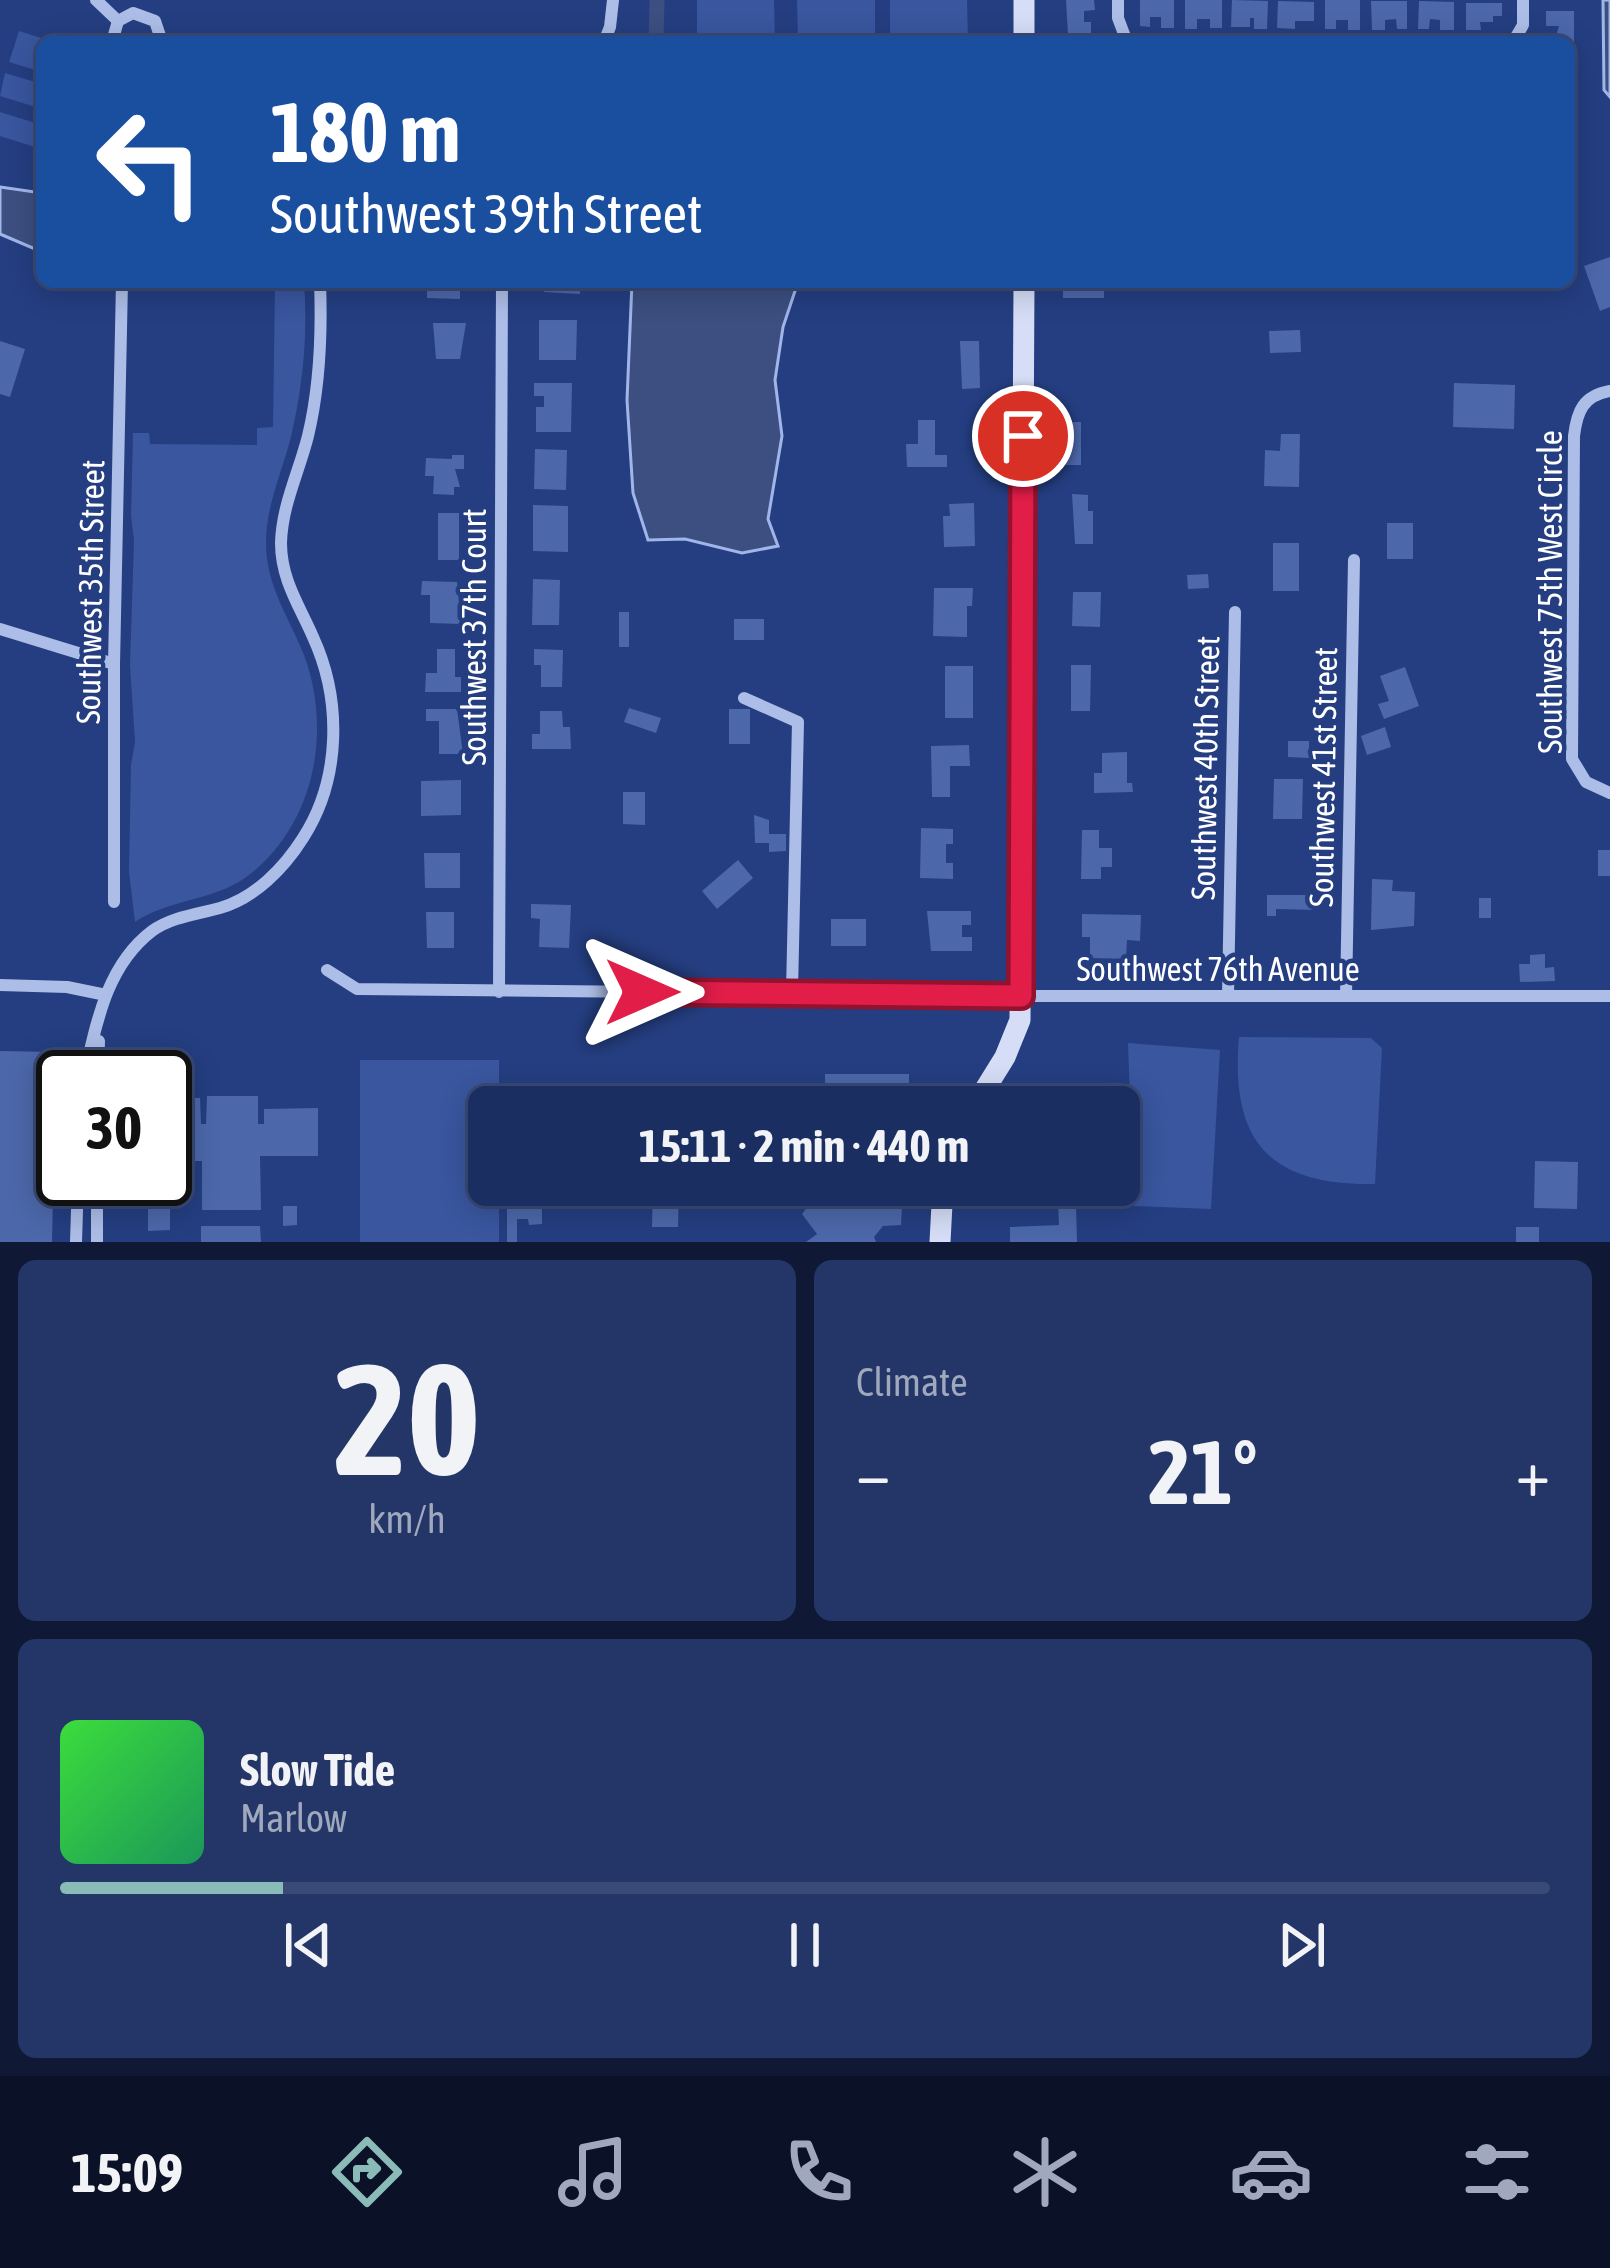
<!DOCTYPE html>
<html lang="en">
<head>
<meta charset="utf-8">
<style>
	body { margin:0; font-family:"Asap Condensed",sans-serif; background:#243667; color:#f1f3f6; height:100vh; display:flex; flex-direction:column; font-size:45px; white-space:nowrap }
	* { box-sizing:border-box; margin:0 }
	p { font-size:39px; color:#a0a8bd }
	.icon { flex:none; width:66px; height:66px; fill:none; stroke:currentColor; stroke-width:2; stroke-linecap:round; stroke-linejoin:round }
	.map { position:relative; height:1242px; overflow:hidden }
	.side { display:flex; flex-direction:column; gap:18px; padding:18px; background:#0f1935; flex:1 }
	.side>* { flex:none }
	.top-card { position:absolute; left:36px; top:36px; width:1539px; height:252px; border-radius:18px; box-shadow:0 6px 30px #0003,0 0 0 3px #394a76; background:#1a4fa0; color:#fff; overflow:hidden }
	.speed { position:absolute; left:36px; top:1050px; display:flex; gap:24px; font-size:60px; font-weight:700; text-align:center }
	.speed>* { display:grid; place-content:center; width:156px; height:156px; border-radius:50%; background:#1b2e61; box-shadow:0 6px 30px #0003,0 0 0 3px #394a76; line-height:1 }
	.speed .limit { border:6px solid #111; border-radius:18px; background:#fff; color:#111 }
	.pin { position:absolute; display:grid; place-items:center; width:102px; height:102px; color:#fff; margin:-51px; border:6px solid #fff; border-radius:50%; box-shadow:0 3px 12px #0007 }
	.me { position:absolute; width:132px; margin:-66px; rotate:90deg; stroke-linejoin:round; filter:drop-shadow(0 0 9px #0008) }
	.turn { display:flex; align-items:center; gap:42px; height:252px; padding:0 36px; font-size:54px }
	.turn .icon { width:156px; height:156px; stroke-width:2.5 }
	.turn b { display:block; font-size:84px; line-height:102px }
	.big { font-size:90px; font-weight:700; line-height:1.1 }
	.side .tile { flex:1; display:flex; flex-direction:column; justify-content:center; gap:18px; min-width:0; padding:0 42px; border-radius:18px; background:#243667 }
	.side .dial { align-items:center; gap:0 }
	.dial b { font-size:156px; line-height:1 }
	.song { display:flex; align-items:center; gap:36px }
	.cover { width:144px; height:144px; border-radius:18px; background:linear-gradient(135deg,hsl(120 70% 55%),hsl(150 70% 35%)) }
	.played { height:12px; border-radius:6px; background:linear-gradient(90deg,#8bbbb9 15%,#394a76 15%) }
	.keys { display:flex; justify-content:space-around; direction:ltr }
	.heat { display:flex; justify-content:space-between; align-items:center; font-size:66px; direction:ltr }
	.side .tiles { flex:1; display:grid; gap:18px; grid-template-columns:1fr 1fr }
	.tile:last-child { grid-column:span 2 }
	.trip { position:absolute; left:468px; top:1086px; width:672px; height:120px; border-radius:18px; background:#1b2e61; box-shadow:0 6px 30px #0003,0 0 0 3px #394a76; font-weight:700; line-height:120px; text-align:center }
	.tabs { display:flex; height:192px; justify-content:space-around; align-items:center; background:#0b1227; color:#a0a8bd }
	.tabs .icon { width:84px; height:84px }
	.tabs .current { color:#8bbbb9 }
	.tabs b { font-size:54px; color:#f1f3f6 }
	.map>svg:first-child { display:block }
</style>
</head>
<body>
<div class="map">
<svg width="1610" height="1242" viewBox="0 0 1610 1242">
	<rect width="100%" height="100%" fill="#243e81"/>
	<path fill="#39569f" d="M697,0H774L775,42H697Z
		M797,0H875V42H798Z
		M890,0H967L968,42H890Z
		M19,31L54,42H42V72L9,62Z
		M5,73L42,84V109L0,96Z
		M0,112L42,125L35,147L0,136Z
		M275,282H304C308,334 303,386 291,437C282,472 266,506 266,543C266,586 289,617 304,655C333,732 314,828 245,878C212,901 169,899 135,922L129,872L131,765L135,742L130,665L134,540L131,516L133,433H149L150,444L257,445V428L273,427Z
		M1239,1037L1371,1038L1382,1048L1375,1184C1269,1186 1230,1141 1239,1037Z
		M1128,1043L1220,1050L1211,1209L1134,1206Z
		M360,1060H499V1107H489V1185H499V1242H360Z"/>
	<path fill="#3c4f80" stroke="#a0b6e8" stroke-width="3" d="M1603,0H1610V97L1604,90Z
		M0,187L42,193V252L0,234Z
		M632,282H798L783,327L775,380L782,436L768,519L778,546L742,553L685,539L648,540L633,493L627,400Z"/>
	<g fill="none" stroke-linecap="round" stroke-linejoin="round">
		<path stroke="#3c4f80" stroke-width="15" d="M656,42L657,0"/>
	</g>
	<path fill="#4c68aa" d="M1066,0H1094L1095,10L1084,11V22H1091V34L1068,35Z
		M1140,0H1174V28H1161V17H1150V27L1140,26Z
		M1185,0H1222V28H1210V19H1197V29H1185Z
		M1232,0L1268,1L1267,29H1254V18H1250V27H1231Z
		M1325,0H1360V30H1348V20H1336V29H1325Z
		M1278,1L1314,2V21H1295V29L1277,28Z
		M1371,1H1407V29H1397L1396,19L1385,20V30H1372Z
		M1419,1L1454,2V30H1440V20L1430,19L1429,29H1418Z
		M1466,3H1502V16H1493V22H1480L1481,30H1466Z
		M1546,11H1574V46L1555,39L1559,26H1546Z
		M1610,257V307L1600,311L1584,266Z
		M427,282H460V299L427,298Z
		M544,282H580V294L544,292Z
		M1063,282H1104V298H1063Z
		M539,320H577L576,360H539Z
		M433,323H466L460,359H436Z
		M1300,330L1301,352L1270,353L1269,331Z
		M0,341L25,349L10,397L0,394Z
		M960,341H979L980,388L962,389Z
		M534,383H572L571,432H536V407H544V396H534Z
		M1454,383L1515,385L1514,429L1453,427Z
		M918,420H935V455H947V467H907L906,444H918Z
		M1065,422H1081V465H1064Z
		M1281,434H1300L1299,487L1264,486L1265,450L1280,451Z
		M535,449L567,450L566,490L534,489Z
		M452,455H464V469H455L460,487H454V495L433,494L434,476H425L426,458L452,459Z
		M1072,494L1088,495V511H1093V544H1075Z
		M974,503L975,546L944,547L943,516H950L949,504Z
		M533,505L568,506V552L533,551Z
		M438,513H459V560H438Z
		M1387,523H1413V559H1387Z
		M1273,543H1299V591H1273Z
		M1208,574L1209,588L1188,589L1187,575Z
		M533,579L560,580L559,625H532Z
		M422,581L457,582L461,624L430,623V595H421Z
		M934,588H973L972,606H967V637L933,636Z
		M1073,592H1101L1100,627L1072,626Z
		M619,612H629V647H619Z
		M734,619H764V640H734Z
		M437,649H455V677H461V692H425L426,673H437Z
		M534,649L563,650L562,687H541V665H534Z
		M1071,665H1091L1090,711H1071Z
		M945,666H973V718H945Z
		M1405,667L1419,706L1384,719L1378,704L1389,701L1380,676Z
		M629,708L661,718L656,733L624,722Z
		M426,709H457L463,754H439V721H426Z
		M729,709H750V744H729Z
		M540,711H562L563,727H570L571,749H532V734H540Z
		M1385,727L1391,747L1367,755L1361,736Z
		M1288,741H1309V758L1288,757Z
		M969,745L970,766H950V797H932L931,746Z
		M1127,752V783H1132L1133,792L1094,793V773H1102V753Z
		M1274,779H1303L1302,819H1273Z
		M461,780V815L421,816V781Z
		M623,792H645V825L623,824Z
		M754,815L769,820V834H786V851L769,852V843H755Z
		M921,828L953,829V844H946V863H953V879L920,878Z
		M1082,830H1099V848H1112V867H1101V879H1081Z
		M1598,850H1610V876H1598Z
		M424,853H460V888H425Z
		M738,860L753,878L717,909L702,891Z
		M1372,879L1393,880L1392,891L1415,892L1414,926L1371,930Z
		M1267,895H1317V910L1276,909V916H1267Z
		M1479,898H1491V918H1479Z
		M531,904L571,905L569,948L539,947L540,919L531,918Z
		M927,911H971V925H962V937H972V951H931Z
		M426,912H454V948H427Z
		M1082,914L1141,915L1140,941L1127,940L1126,959L1090,958V937H1082Z
		M831,919H866V946H831Z
		M1545,954V968L1554,967L1555,981L1520,982L1519,964H1530V955Z
		M0,1051L56,1052L52,1242H0Z
		M825,1074H909V1096H825Z
		M207,1096H258V1124H264V1109L318,1108V1156H260L261,1210H202V1161H165V1098H200L201,1124H206Z
		M1535,1161L1578,1162L1577,1209L1534,1208Z
		M507,1185H542V1224L529,1225L528,1219H517V1242H507Z
		M614,1185H631V1200H614Z
		M653,1185H679L678,1227H652Z
		M801,1185H879L877,1194L884,1205L902,1206L901,1225L883,1226L874,1237L876,1242H806L817,1234L802,1214L815,1196Z
		M1076,1203L1077,1242H1010V1227L1059,1225L1058,1204Z
		M148,1205H170V1230L148,1231Z
		M283,1206H297V1225L283,1226Z
		M201,1226H260L261,1242H201Z
		M1516,1227H1539V1242H1516Z"/>
	<g fill="none" stroke-linecap="round" stroke-linejoin="round">
		<path stroke="#acbde7" stroke-width="12" d="M96,0L118,21
			M1118,0V18L1127,42
			M112,42L118,21L133,13L155,21L162,42
			M604,42L610,27L613,0
			M1513,42L1523,25V0
			M1610,391C1583,396 1577,411 1574,436L1572,759L1586,782L1610,793
			M0,629L114,664
			M744,698L798,722L792,992
			M114,902V664L122,282
			M327,970L357,989L1021,996H1610
			M0,985L67,987L106,995
			M499,992L502,282
			M1228,996L1235,612
			M1346,996L1354,560
			M84,1077C96,1025 106,966 152,931C171,917 198,914 220,908C255,898 284,868 303,838C341,779 342,700 313,637C299,605 281,579 281,543C282,505 299,472 308,436C320,386 322,334 320,282
			M98,1077L99,1041
			M76,1242L78,1179
			M97,1242V1179"/>
		<path stroke="#d5def6" stroke-width="21" d="M1024,0V42
			M974,1107L1005,1057L1020,1020L1024,282
			M940,1242L943,1185"/>
	</g>
	<g fill="none" stroke-linecap="round" stroke-linejoin="round">
		<defs>
			<path id="route" d="M642,992L1021,996L1023,436"/>
		</defs>
		<use href="#route" stroke="#92132f" stroke-width="30"/>
		<use href="#route" stroke="#e11d48" stroke-width="21"/>
	</g>
	<g text-anchor="middle" stroke-width="9" stroke-linejoin="round" paint-order="stroke">
		<g font-size="33" fill="#fff" stroke="#243e81">
			<text transform="translate(90 592) rotate(-89)" y="12">Southwest 35th Street</text>
			<text transform="translate(1550 592) rotate(-90)" y="12">Southwest 75th West Circle</text>
			<text transform="translate(474 637) rotate(-90)" y="12">Southwest 37th Court</text>
			<text transform="translate(1205 768) rotate(-89)" y="12">Southwest 40th Street</text>
			<text transform="translate(1323 777) rotate(-89)" y="12">Southwest 41st Street</text>
			<text x="1218" y="981">Southwest 76th Avenue</text>
		</g>
	</g>
</svg>
<div class="speed"><div class="limit">30</div></div>
<div class="pin" style="left:1023px;top:436px;background:#d93025"><svg class="icon" aria-label="arrive" viewBox="0 0 24 24"><path d="M6 21V4h12l-3 4 3 4H6"/></svg></div>
<svg class="me" style="left:642px;top:992px" viewBox="-20 -20 40 40"><path d="M0-17L14 15 0 8-14 15z" fill="#e11d48" stroke="#fff" stroke-width="4"/></svg>
<div class="trip">15:11 · 2 min · 440 m</div>
<div class="top-card">
<div class="turn"><svg class="icon" aria-label="left" viewBox="0 0 24 24"><path d="M17 20v-9H6M10 6l-5 5 5 5"/></svg><div><b>180 m</b>Southwest 39th Street</div></div>
</div>
</div>
<section class="side">
<div class="tiles">
<div class="tile dial"><b>20</b><p>km/h</p></div>
<div class="tile"><p>Climate</p>
<div class="heat"><a>−</a><b class="big">21°</b><a>+</a></div>
</div>
<div class="tile">
<div class="song"><i class="cover"></i><div><b>Slow Tide</b><p>Marlow</p></div></div>
<div class="played"></div>
<div class="keys"><svg class="icon" aria-label="previous" viewBox="0 0 24 24"><path d="M18 5L8 12l10 7zM5 5v14"/></svg><svg class="icon" aria-label="pause" viewBox="0 0 24 24"><path d="M8 5v14M16 5v14"/></svg><svg class="icon" aria-label="next" viewBox="0 0 24 24"><path d="M6 5l10 7-10 7zM19 5v14"/></svg></div>
</div>
</div>
</section>
<nav class="tabs">
<b>15:09</b>
<svg class="icon current" aria-label="directions" viewBox="0 0 24 24"><path d="M12 3l9 9-9 9-9-9zM9 14v-3h6M13 9l2 2-2 2"/></svg>
<svg class="icon" aria-label="music" viewBox="0 0 24 24"><path d="M9 18V5l10-2v13"/><circle cx="6" cy="18" r="3"/><circle cx="16" cy="16" r="3"/></svg>
<svg class="icon" aria-label="phone" viewBox="0 0 24 24"><path d="M5 4h4l2 5-3 2q2 4 5 5l2-3 5 2v4C11 20 4 13 5 4z"/></svg>
<svg class="icon" aria-label="climate" viewBox="0 0 24 24"><path d="M12 3v18M4 7l16 10M4 17L20 7"/></svg>
<svg class="icon" aria-label="car" viewBox="0 0 24 24"><path d="M5 17H2v-5l4-1 3-4h7l3 4 3 1v5h-3M9 17h6M6 11h13"/><circle cx="7" cy="17" r="2"/><circle cx="17" cy="17" r="2"/></svg>
<svg class="icon" aria-label="filters" viewBox="0 0 24 24"><path d="M4 7h16M4 17h16"/><circle cx="9" cy="7" r="2"/><circle cx="15" cy="17" r="2"/></svg>
</nav>
</body>
</html>
